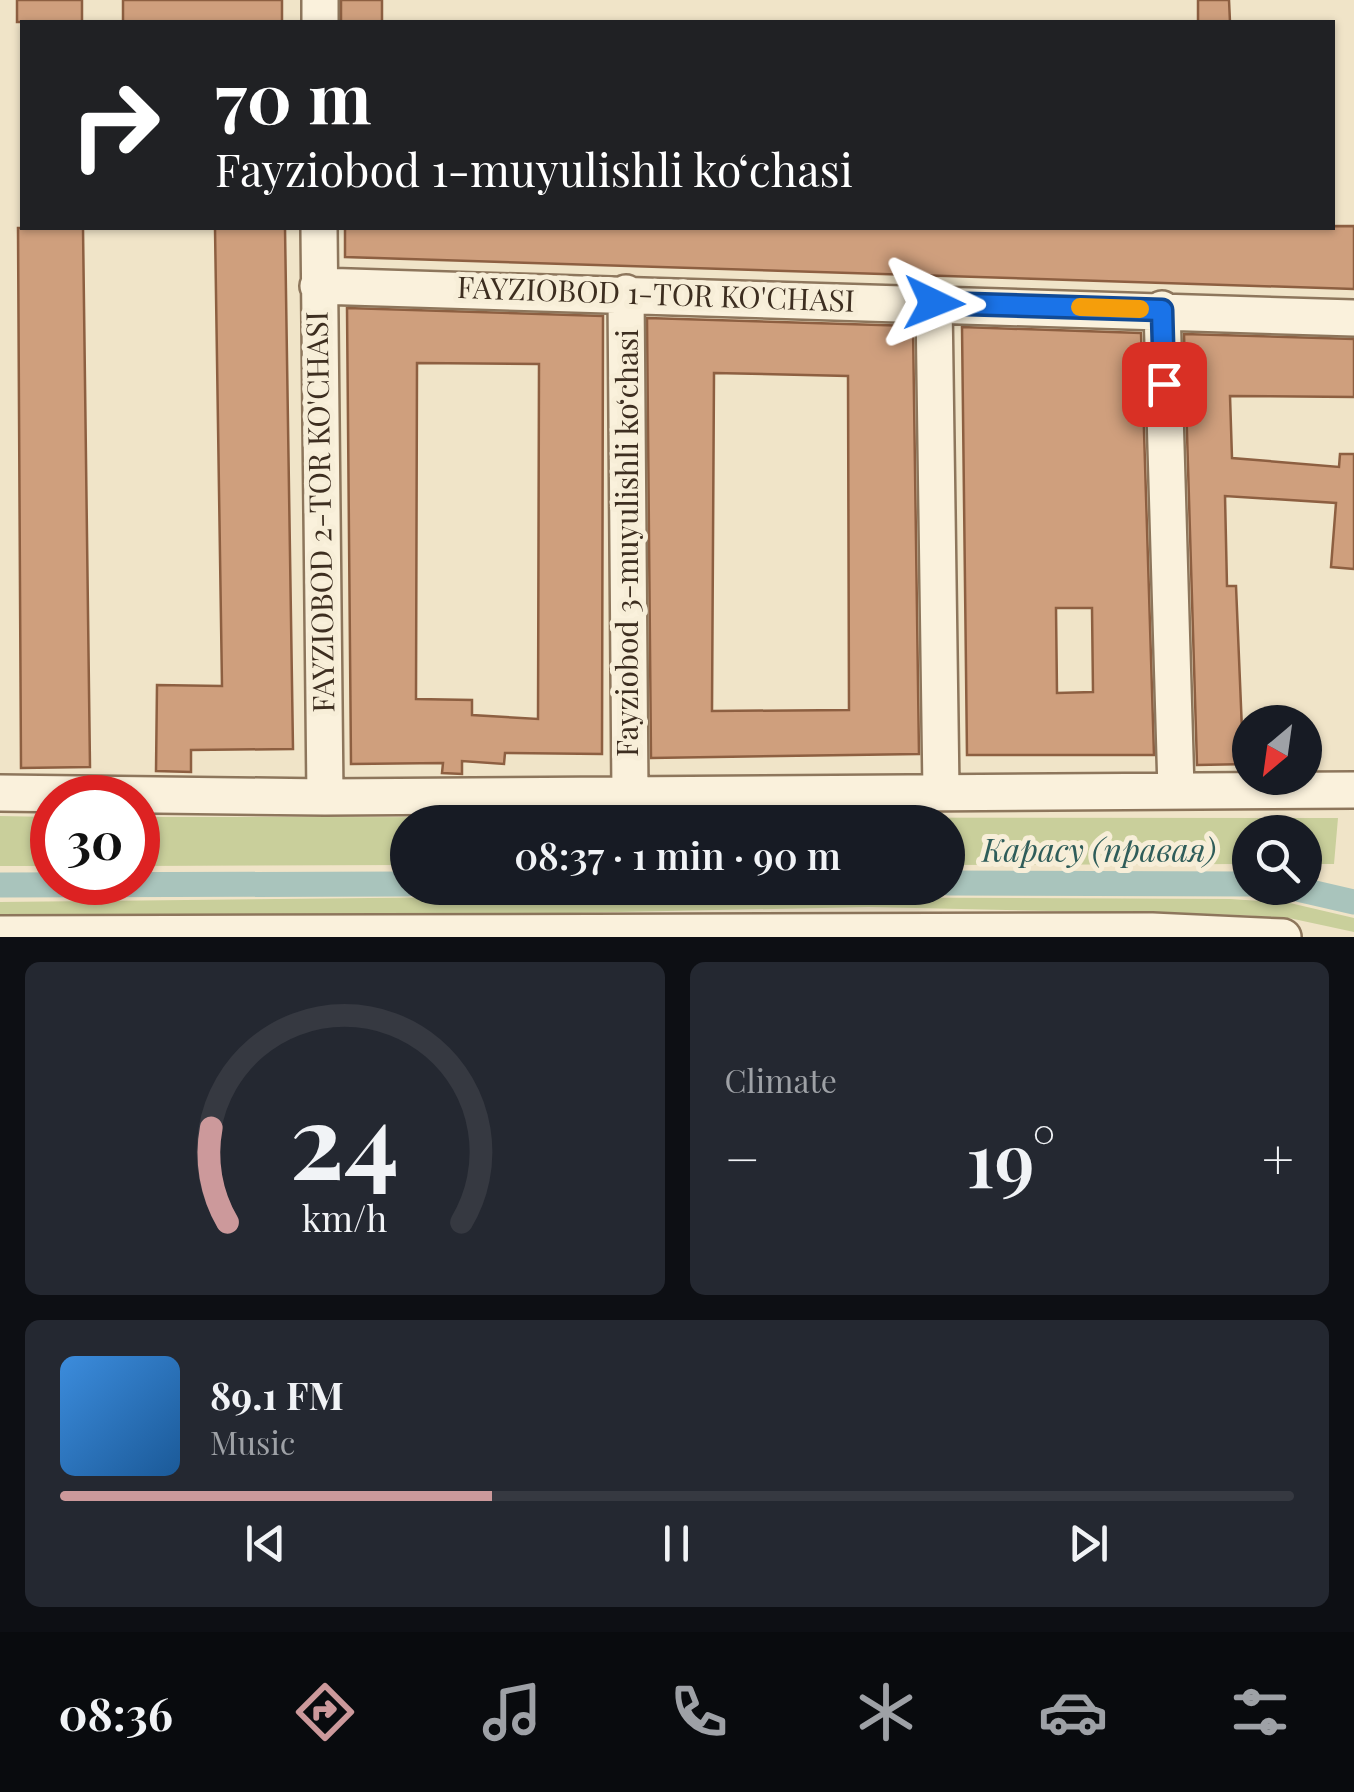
<!DOCTYPE html>
<html lang="en">
<head>
<meta charset="utf-8">
<style>
	body { margin:0; font-family:"Playfair Display",serif; background:#242831; color:#f1f3f6; height:100vh; display:flex; flex-direction:column; font-size:38px; white-space:nowrap }
	* { box-sizing:border-box; margin:0 }
	p { font-size:32px; color:#9ea1a6 }
	.icon { flex:none; width:55px; height:55px; fill:none; stroke:currentColor; stroke-width:2; stroke-linecap:round; stroke-linejoin:round }
	.map { position:relative; height:937px; overflow:hidden }
	.details { display:flex; flex-direction:column; gap:25px; padding:25px; background:#0d0f14; flex:1 }
	.details>* { flex:none }
	.banner { position:absolute; left:20px; top:20px; width:1315px; height:210px; border-radius:0px; box-shadow:0 2px 8px #0004; background:#202124; color:#fff; overflow:hidden }
	.needle { width:65px; rotate:209deg }
	.fabs { position:absolute; left:1232px; top:705px; display:grid; gap:20px }
	.fabs a { display:grid; place-items:center; width:90px; height:90px; border-radius:50%; background:#171b24; box-shadow:0 2px 8px #0004; font-size:50px }
	.speed { position:absolute; left:30px; top:775px; display:flex; gap:20px; font-size:50px; font-weight:700; text-align:center }
	.speed>* { display:grid; place-content:center; width:130px; height:130px; border-radius:50%; background:#171b24; box-shadow:0 2px 8px #0004; line-height:1 }
	.speed .limit { border:15px solid #d22; background:#fff; color:#111 }
	.pin { position:absolute; display:grid; place-items:center; width:85px; height:85px; color:#fff; margin:-42px; border-radius:20px; box-shadow:0 5px 15px #0006 }
	.me { position:absolute; width:110px; margin:-55px; rotate:92deg; stroke-linejoin:round; filter:drop-shadow(0 0 8px #0008) }
	.turn { display:flex; align-items:center; gap:35px; height:210px; padding:0 30px; font-size:45px }
	.turn .icon { width:130px; height:130px; stroke-width:2.5 }
	.turn b { display:block; font-size:70px; line-height:85px }
	.big { font-size:75px; font-weight:600; line-height:1.1 }
	.details .card { flex:1; display:flex; flex-direction:column; justify-content:center; gap:15px; min-width:0; padding:0 35px; border-radius:15px; background:#242831 }
	.details .dial { align-items:center; gap:0 }
	.dial svg { height:260px; overflow:visible; fill:none; stroke:#363941; stroke-width:7; stroke-linecap:round; text-anchor:middle }
	.dial text { fill:#f1f3f6; stroke:none }
	.song { display:flex; align-items:center; gap:30px }
	.cover { width:120px; height:120px; border-radius:15px; background:linear-gradient(135deg,hsl(210 70% 55%),hsl(210 70% 35%)) }
	.played { height:10px; border-radius:5px; background:linear-gradient(90deg,#cc999b 35%,#363941 35%) }
	.keys { display:flex; justify-content:space-around; direction:ltr }
	.heat { display:flex; justify-content:space-between; align-items:center; font-size:55px; direction:ltr }
	.details .tiles { flex:1; display:grid; gap:25px; grid-template-columns:1fr 1fr }
	.card:last-child { grid-column:span 2 }
	.trip { position:absolute; left:390px; top:805px; width:575px; height:100px; border-radius:50px; background:#171b24; box-shadow:0 2px 8px #0004; font-weight:600; line-height:100px; text-align:center }
	.dock { display:flex; height:160px; justify-content:space-around; align-items:center; background:#090b0e; color:#9ea1a6 }
	.dock .icon { width:70px; height:70px }
	.dock .selected { color:#cc999b }
	.dock b { font-size:45px; color:#f1f3f6 }
	.map>svg:first-child { display:block }
</style>
</head>
<body>
<div class="map">
<svg width="1354" height="937" viewBox="0 0 1354 937">
	<rect width="100%" height="100%" fill="#f0e4c8"/>
	<path fill="#c9cf9b" d="M0,816L52,817V866H0Z
		M138,817L1338,818L1334,864H1305V832H1250V864L948,865V822H408L407,865L138,866Z
		M564,896L1230,899L1290,903L1354,918V932L1289,918L1239,915L869,907L416,916L0,918V902Z"/>
	<g fill="none" stroke-linecap="round" stroke-linejoin="round">
		<path stroke="#a9c4bc" stroke-width="25" d="M948,883L1250,884
			M0,885L408,884
			M1293,888L1354,902"/>
	</g>
	<path fill="#cf9f7d" stroke="#8d5f41" stroke-width="2.5" fill-rule="evenodd" d="M17,0H82V22H17Z
		M123,0H282V22H123Z
		M341,0H382V22H341Z
		M1198,0H1229L1230,22H1198Z
		M1354,226V289L345,257V228Z
		M18,228H83L90,767L21,768Z
		M215,228H285L293,749L191,750V772L156,771L157,685L222,686Z
		M347,308L603,316L602,754L505,753L504,764L462,761V774L442,773L443,763L351,764ZM417,363L539,364L538,719L472,715V700L416,699Z
		M647,318L913,326L919,754L651,758ZM714,373L848,376L849,710L712,711Z
		M962,327L1141,333L1154,755H967ZM1056,608H1092L1093,692L1057,693Z
		M1184,334L1354,339V397L1230,396L1232,458L1339,467L1340,454H1354V569L1331,567L1336,503L1225,496L1227,586H1236L1242,730H1250V764L1197,765Z"/>
	<g fill="none" stroke-linecap="round" stroke-linejoin="round">
		<defs>
			<path id="minor" d="M320,22V0
				M319,228L325,797
				M318,286L1354,318
				M626,293L630,794
				M934,303L941,791
				M1162,309L1176,790
				M0,793L325,797L1354,790
				M0,934L1152,931L1283,937"/>
		</defs>
		<use href="#minor" stroke="#8d765c" stroke-width="40"/>
		<use href="#minor" stroke="#faf1dc" stroke-width="35"/>
	</g>
	<g fill="none" stroke-linecap="round" stroke-linejoin="round">
		<defs>
			<path id="route" d="M934,303L1162,310L1164,384"/>
		</defs>
		<use href="#route" stroke="#114b97" stroke-width="25"/>
		<use href="#route" stroke="#1a73e8" stroke-width="18"/>
		<path stroke="#f59e0b" stroke-width="18" d="M1080,307L1140,309"/>
	</g>
	<g text-anchor="middle" stroke-width="10" stroke-linejoin="round" paint-order="stroke">
		<g font-size="30" fill="#3d2e20" stroke="#f7eed8">
			<text transform="translate(656 295) rotate(2)" y="10">FAYZIOBOD 1-TOR KO'CHASI</text>
			<text transform="translate(321 512) rotate(-91)" y="10">FAYZIOBOD 2-TOR KO'CHASI</text>
			<text transform="translate(628 543) rotate(-90)" y="10">Fayziobod 3-muyulishli koʻchasi</text>
		</g>
		<g font-size="32" font-style="italic" fill="#2f5d5a" stroke="#f7eed8">
			<text x="1099" y="862">Карасу (правая)</text>
		</g>
	</g>
</svg>
<div class="fabs">
<a><svg class="needle" viewBox="-14 -14 28 28"><path d="M0-13l5 13h-10z" fill="#e53935"/><path d="M0 13l5-13h-10z" fill="#9ea1a6"/></svg></a>
<a><svg class="icon" aria-label="search" viewBox="0 0 24 24"><circle cx="10" cy="10" r="6"/><path d="M15 15l6 6"/></svg></a>
</div>
<div class="speed"><div class="limit">30</div></div>
<div class="pin" style="left:1164px;top:384px;background:#d93025"><svg class="icon" aria-label="arrive" viewBox="0 0 24 24"><path d="M6 21V4h12l-3 4 3 4H6"/></svg></div>
<svg class="me" style="left:934px;top:303px" viewBox="-20 -20 40 40"><path d="M0-17L14 15 0 8-14 15z" fill="#1a73e8" stroke="#fff" stroke-width="4"/></svg>
<div class="trip">08:37 · 1 min · 90 m</div>
<div class="banner">
<div class="turn"><svg class="icon" aria-label="right" viewBox="0 0 24 24"><path d="M7 20v-9h11M14 6l5 5-5 5"/></svg><div><b>70 m</b>Fayziobod 1-muyulishli koʻchasi</div></div>
</div>
</div>
<section class="details">
<div class="tiles">
<div class="card dial"><svg viewBox="0 0 100 80">
<path d="M14 69A42 42 0 1 1 86 69"/>
<path d="M14 69A42 42 0 0 1 9 40" stroke="#cc999b"/>
<text x="50" y="56" font-size="32" font-weight="700">24</text>
<text x="50" y="72" font-size="11">km/h</text>
</svg></div>
<div class="card"><p>Climate</p>
<div class="heat"><a>−</a><b class="big">19°</b><a>+</a></div>
</div>
<div class="card">
<div class="song"><i class="cover"></i><div><b>89.1 FM</b><p>Music</p></div></div>
<div class="played"></div>
<div class="keys"><svg class="icon" aria-label="previous" viewBox="0 0 24 24"><path d="M18 5L8 12l10 7zM5 5v14"/></svg><svg class="icon" aria-label="pause" viewBox="0 0 24 24"><path d="M8 5v14M16 5v14"/></svg><svg class="icon" aria-label="next" viewBox="0 0 24 24"><path d="M6 5l10 7-10 7zM19 5v14"/></svg></div>
</div>
</div>
</section>
<nav class="dock">
<b>08:36</b>
<svg class="icon selected" aria-label="directions" viewBox="0 0 24 24"><path d="M12 3l9 9-9 9-9-9zM9 14v-3h6M13 9l2 2-2 2"/></svg>
<svg class="icon" aria-label="music" viewBox="0 0 24 24"><path d="M9 18V5l10-2v13"/><circle cx="6" cy="18" r="3"/><circle cx="16" cy="16" r="3"/></svg>
<svg class="icon" aria-label="phone" viewBox="0 0 24 24"><path d="M5 4h4l2 5-3 2q2 4 5 5l2-3 5 2v4C11 20 4 13 5 4z"/></svg>
<svg class="icon" aria-label="climate" viewBox="0 0 24 24"><path d="M12 3v18M4 7l16 10M4 17L20 7"/></svg>
<svg class="icon" aria-label="car" viewBox="0 0 24 24"><path d="M5 17H2v-5l4-1 3-4h7l3 4 3 1v5h-3M9 17h6M6 11h13"/><circle cx="7" cy="17" r="2"/><circle cx="17" cy="17" r="2"/></svg>
<svg class="icon" aria-label="filters" viewBox="0 0 24 24"><path d="M4 7h16M4 17h16"/><circle cx="9" cy="7" r="2"/><circle cx="15" cy="17" r="2"/></svg>
</nav>
</body>
</html>
